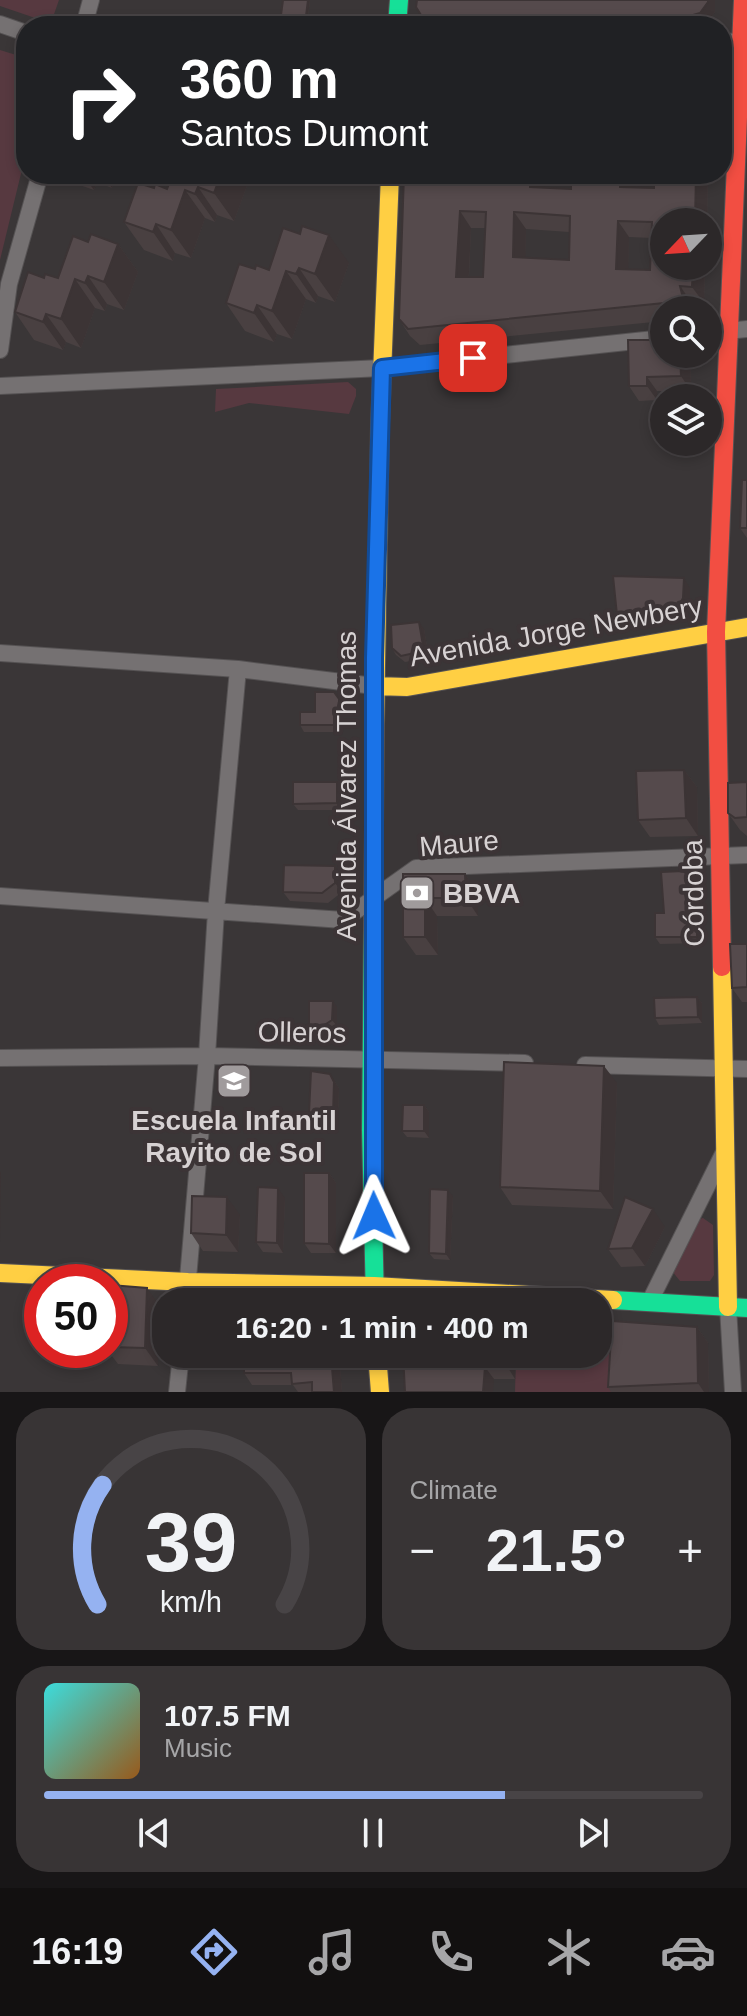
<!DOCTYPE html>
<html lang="en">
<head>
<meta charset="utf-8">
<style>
	body { margin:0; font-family:Arial,sans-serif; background:#383435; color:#f1f3f6; height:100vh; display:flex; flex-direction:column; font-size:30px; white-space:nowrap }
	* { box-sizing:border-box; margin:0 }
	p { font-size:26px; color:#a6a6a8 }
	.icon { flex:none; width:44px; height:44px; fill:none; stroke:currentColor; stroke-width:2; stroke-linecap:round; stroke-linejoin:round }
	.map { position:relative; height:1392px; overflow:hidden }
	.side { display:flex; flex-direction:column; gap:16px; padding:16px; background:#181617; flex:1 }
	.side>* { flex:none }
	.hud { position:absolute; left:16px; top:16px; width:716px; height:168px; border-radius:32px; box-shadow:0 4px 12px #0003,0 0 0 2px #484446; background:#202124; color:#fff; overflow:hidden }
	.needle { width:52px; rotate:245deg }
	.buttons { position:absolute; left:650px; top:208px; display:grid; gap:16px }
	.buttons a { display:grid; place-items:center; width:72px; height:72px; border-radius:50%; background:#2c2829; box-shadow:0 4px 12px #0003,0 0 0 2px #484446; font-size:40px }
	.speed { position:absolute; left:24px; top:1264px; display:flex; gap:16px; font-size:40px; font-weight:700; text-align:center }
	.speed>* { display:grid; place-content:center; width:104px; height:104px; border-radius:50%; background:#2c2829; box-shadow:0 4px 12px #0003,0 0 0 2px #484446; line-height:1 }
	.speed .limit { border:12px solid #d22; background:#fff; color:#111 }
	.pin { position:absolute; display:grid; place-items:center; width:68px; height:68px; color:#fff; margin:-34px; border-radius:16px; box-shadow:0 4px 12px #0006 }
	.me { position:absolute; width:88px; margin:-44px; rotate:359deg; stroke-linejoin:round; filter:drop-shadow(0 0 6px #0008) }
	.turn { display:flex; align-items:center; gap:28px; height:168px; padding:0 32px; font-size:36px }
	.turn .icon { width:104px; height:104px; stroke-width:2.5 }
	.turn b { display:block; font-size:56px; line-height:68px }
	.big { font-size:60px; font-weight:800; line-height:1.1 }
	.side .tile { flex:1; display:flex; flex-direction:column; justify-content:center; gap:12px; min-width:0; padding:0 28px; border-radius:32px; background:#383435 }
	.side .dial { align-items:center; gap:0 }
	.dial svg { height:208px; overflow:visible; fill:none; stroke:#484446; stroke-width:7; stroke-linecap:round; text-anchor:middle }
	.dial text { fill:#f1f3f6; stroke:none }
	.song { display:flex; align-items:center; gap:24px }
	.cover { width:96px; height:96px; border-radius:12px; background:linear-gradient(135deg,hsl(180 70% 55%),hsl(30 70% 35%)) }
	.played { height:8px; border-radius:4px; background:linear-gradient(90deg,#95b2f1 70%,#484446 70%) }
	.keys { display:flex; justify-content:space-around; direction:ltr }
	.heat { display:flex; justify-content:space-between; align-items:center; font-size:44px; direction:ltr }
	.side .tiles { flex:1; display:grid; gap:16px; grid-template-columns:1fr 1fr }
	.tile:last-child { grid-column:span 2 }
	.trip { position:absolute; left:152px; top:1288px; width:460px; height:80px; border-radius:32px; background:#2c2829; box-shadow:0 4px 12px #0003,0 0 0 2px #484446; font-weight:800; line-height:80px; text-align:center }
	.dock { display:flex; height:128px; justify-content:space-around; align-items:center; background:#121010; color:#a6a6a8 }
	.dock .icon { width:56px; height:56px }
	.dock .active { color:#95b2f1 }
	.dock b { font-size:36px; color:#f1f3f6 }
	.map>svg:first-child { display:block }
</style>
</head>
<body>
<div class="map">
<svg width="747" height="1392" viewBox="0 0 747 1392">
	<rect width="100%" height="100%" fill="#3a3637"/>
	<path fill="#573940" d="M0,0H59L53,17L44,21L0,6Z
		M0,50L26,58V153L0,260Z
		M348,382L356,389V396L349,414L249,403L215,412L216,389Z
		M703,1218L713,1225L714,1275L710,1281H680L672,1271L699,1219Z
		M598,1336L622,1337L619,1392H515L516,1354H598Z"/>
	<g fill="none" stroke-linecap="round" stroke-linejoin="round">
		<defs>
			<path id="street" d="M0,24L26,33
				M84,26L91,0
				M722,42L747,41
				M708,333L747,329
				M0,350L9,284L40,174
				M0,386L382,368L664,338
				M0,653L238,669L374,686
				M0,896L343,920L416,868L747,855
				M0,1058L207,1056L525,1063
				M585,1065L747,1069
				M186,1302L207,1056L216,911L238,669
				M649,1303L723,1154
				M728,1307L733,1392
				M177,1392L181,1354"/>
			<path id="fast" d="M397,26L399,0
				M613,1300L747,1308
				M375,1302L371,1130L375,725"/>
			<path id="slow" d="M374,686L407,687L747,627
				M375,725L380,425L390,174
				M722,967L728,1307
				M0,1273L188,1282L374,1286L613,1300
				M377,1354L380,1392"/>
			<path id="jam" d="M716,632L722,967
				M716,632L743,0"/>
		</defs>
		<use href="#street" stroke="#555253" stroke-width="18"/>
		<use href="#fast" stroke="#555253" stroke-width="20"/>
		<use href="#slow" stroke="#555253" stroke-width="20"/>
		<use href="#jam" stroke="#555253" stroke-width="20"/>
		<use href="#street" stroke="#757172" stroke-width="16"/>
		<use href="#fast" stroke="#16e098" stroke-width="18"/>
		<use href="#slow" stroke="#ffcf43" stroke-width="18"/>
		<use href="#jam" stroke="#f24e42" stroke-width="18"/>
	</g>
	<path fill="#494041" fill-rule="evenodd" d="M283,0H310L307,26L283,25L280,22Z
		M715,12L707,22L700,25L431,26L428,25L421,15Z
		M61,174H117L112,188L97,182L94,190L65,180Z
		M173,174H242L248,183L234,221L217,215L215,222L205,218L191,258L175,253L173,261L144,250L124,222L167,189Z
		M404,174H541V188L571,189L632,187L654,188L708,174L707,222H664L705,266L704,303H692L693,310H664V321L420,345L410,336L399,319ZM471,228H485L483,277H469ZM526,229L569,232V260L525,258ZM629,237L652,238L650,270L628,269Z
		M88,242L118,244L138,272L124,310L107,304L105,311L95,308L81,348L66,342L63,350L34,340L15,312L44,278H58Z
		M349,263L335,302L318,296L316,303L306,299L292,339L277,334L274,342L245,331L226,303L255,269L269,270Z
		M690,354L691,391H657V400L639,401L629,386Z
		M747,480V538L740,528Z
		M690,588V608L686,614L624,625L617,615Z
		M424,629L429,658L405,662L396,655L392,648Z
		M334,692L343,706V732H304L300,725L315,712Z
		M684,770L697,787L698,836L650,837L638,820Z
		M747,782V836L740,830L728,813Z
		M341,788L342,810H298L293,804Z
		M403,874H465L478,892V916H437L438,955H416L403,937Z
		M342,876V892L328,903L290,901L283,892Z
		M697,882L701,888L702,943L660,944L655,937L664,913Z
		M747,944V1002H742L732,988Z
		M697,997L702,1003V1023L659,1025L655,1018Z
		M337,1007V1026L327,1032H313L309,1025Z
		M330,1074L339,1088L338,1121L313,1120L309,1113Z
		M617,1083L613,1209L512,1205L500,1187Z
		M424,1105L429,1112V1138L407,1137L402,1131Z
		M329,1173L336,1183V1253H311L304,1243Z
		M453,1196L450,1260L434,1259L429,1253Z
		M285,1198L283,1253L263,1252L256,1242Z
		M240,1215L238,1252L203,1251L191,1233Z
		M665,1227L645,1266L621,1267L608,1249Z
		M110,1285L159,1305L158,1366L118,1364L109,1352L85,1350H110Z
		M697,1327L708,1343L709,1392H611L608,1387Z
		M299,1354V1358L331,1355L340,1367L342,1392H298L293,1385H252L244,1373Z
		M403,1354H516L515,1379H494Z"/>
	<path fill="#3c3435" d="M308,0H310L307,26H306L305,24Z
		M708,0H715V12L707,22L700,13Z
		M82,174H91L97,182L94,190Z
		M102,174H117L112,188Z
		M221,174H242L248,183L234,221L214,193Z
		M530,174H541V204L530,187Z
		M620,174H633L632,203L620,187Z
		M696,174H708L707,222H695Z
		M198,187L217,215L215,222L195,194Z
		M185,190L205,218L191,258L171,230Z
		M460,211L471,228L468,293L456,277Z
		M514,212L526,229L525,273L513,257Z
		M618,221L629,237L628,286L616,269Z
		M156,224L175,253L173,261L153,232Z
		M329,235L349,263L335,302L315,274Z
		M118,244L138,272L124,310L104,282Z
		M693,266H705L704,303L692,287Z
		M299,268L318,296L316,303L296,274Z
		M286,271L306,299L292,339L272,311Z
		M88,276L107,304L105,311L85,283Z
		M75,279L95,308L81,348L61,319Z
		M680,286L692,303L693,310H691L683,298Z
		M257,305L277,334L274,342L254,313Z
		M46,314L66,342L63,350L43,322Z
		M680,354H690L691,391L681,376Z
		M647,377L657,391V400L647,386Z
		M684,578L690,588V608L686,614L680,604Z
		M419,622L424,629L429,658L424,651Z
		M339,699L343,706V732L339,725Z
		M684,770L697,787L698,836L686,818Z
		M337,782L341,788L342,810L337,803Z
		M335,866L342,876V892L335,883Z
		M465,874L478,892V916L466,898Z
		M697,882L701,888L702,943L697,937Z
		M425,898L437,916L438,955L425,937Z
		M697,997L702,1003V1023L698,1017Z
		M333,1001L337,1007V1026L332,1020Z
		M604,1066L617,1083L613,1209L600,1191Z
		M330,1074L339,1088L338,1121L333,1115Z
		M424,1105L429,1112V1138L424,1131Z
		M0,1171L1,1173L0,1242Z
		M329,1173L336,1183V1253L329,1244Z
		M278,1188L285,1198L283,1253L277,1243Z
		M448,1190L453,1196L450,1260L446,1254Z
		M227,1197L240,1215L238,1252L226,1235Z
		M653,1209L665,1227L645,1266L632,1248Z
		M147,1288L159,1305L158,1366L145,1348Z
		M697,1327L708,1343L709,1392H704L698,1383Z
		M290,1354H299V1370L290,1359Z
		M507,1354H516L515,1379L507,1366Z
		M331,1355L340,1367L342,1392H334Z
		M485,1367L494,1379L493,1392H483Z"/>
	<path fill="#554a4c" stroke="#3c3435" stroke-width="2" fill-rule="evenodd" d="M283,0H308L305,24L280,22Z
		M417,0H708V2L700,13L693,15L427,17L421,15L416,7Z
		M173,174H221L214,193L198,187L195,194L185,190L171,230L156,224L153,232L124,222L138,183L154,188L155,184L167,189Z
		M404,174H530V187L571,189V174H620V187L654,188V174H696L695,222H664V266H693L692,287L680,286L683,298L674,302L408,329L399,319ZM460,211L486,212L483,277H456ZM514,212L570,216L569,260L513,257ZM618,221L652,222L650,270L616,269Z
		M302,226L329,235L315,274L299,268L296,274L286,271L272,311L257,305L254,313L226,303L239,264L255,269L256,265L269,270L283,228L300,234Z
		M91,234L118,244L104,282L88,276L85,283L75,279L61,319L46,314L43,322L15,312L28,272L44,278L45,274L58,278L73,236L88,242Z
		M628,340H664V354H680L681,376L647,377V386H629Z
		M742,480H747V528H740Z
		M613,576L684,578L683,598L680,604L617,615Z
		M419,622L424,651L401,656L392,648L391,625Z
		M315,692H334L339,699V725H300V712H315Z
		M684,770L686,818L638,820L636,771Z
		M293,782H337V803L293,804Z
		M747,782V817L735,818L728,813V783Z
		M284,865L335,866V883L322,893L283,892Z
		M683,871L697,882V937H655V913H664L661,872Z
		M403,874H465L466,898H425V937H403Z
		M730,944H747V987L732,988Z
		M697,997L698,1017L655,1018L654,998Z
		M309,1001H333L332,1020L323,1026L309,1025Z
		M504,1062L604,1066L600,1191L500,1187Z
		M311,1071L330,1074L334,1082L333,1115L309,1113Z
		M403,1105H424V1131H402Z
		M304,1173H329V1244L304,1243Z
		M258,1187L278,1188L277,1243L256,1242Z
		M430,1189L448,1190L446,1254L429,1253Z
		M192,1196L227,1197L226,1235L191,1233Z
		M625,1197L653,1209L632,1248L608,1249Z
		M110,1285L147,1288L145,1348L110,1347Z
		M222,1299L291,1300V1302H222Z
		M612,1321L697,1327L698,1383L608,1387Z
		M244,1354H290V1359L331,1355L334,1392H312V1382L292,1384L291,1373H244Z
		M403,1354H507V1366L485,1367L483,1392H405Z"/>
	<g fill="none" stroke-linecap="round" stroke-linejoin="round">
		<defs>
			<path id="route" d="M374,1216V658L382,368L473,358"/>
		</defs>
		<use href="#route" stroke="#114b97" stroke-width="20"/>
		<use href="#route" stroke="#1a73e8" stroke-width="14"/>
	</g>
	<defs>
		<symbol id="bank-square" viewBox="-11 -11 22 22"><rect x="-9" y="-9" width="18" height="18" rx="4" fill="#a09b9c" stroke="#3c3436"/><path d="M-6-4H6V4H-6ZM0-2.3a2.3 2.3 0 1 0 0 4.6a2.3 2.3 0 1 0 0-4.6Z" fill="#fff"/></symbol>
		<symbol id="school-square" viewBox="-11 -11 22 22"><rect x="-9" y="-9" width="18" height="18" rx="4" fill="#a09b9c" stroke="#3c3436"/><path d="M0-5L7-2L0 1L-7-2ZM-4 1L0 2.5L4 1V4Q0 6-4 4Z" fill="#fff"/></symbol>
	</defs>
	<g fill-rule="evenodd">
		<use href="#bank-square" x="397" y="873" width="40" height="40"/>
		<use href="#school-square" x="214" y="1061" width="40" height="40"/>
	</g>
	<g text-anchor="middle" stroke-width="8" stroke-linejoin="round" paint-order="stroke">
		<g font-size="28" fill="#d7d2d3" stroke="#3c3436">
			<text transform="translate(556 631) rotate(-10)" y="10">Avenida Jorge Newbery</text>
			<text transform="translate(346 786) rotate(-90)" y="10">Avenida Álvarez Thomas</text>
			<text transform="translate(459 843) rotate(-5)" y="10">Maure</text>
			<text transform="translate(693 893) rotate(-91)" y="10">Córdoba</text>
			<text transform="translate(302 1032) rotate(1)" y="10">Olleros</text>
		</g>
		<g font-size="28" font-weight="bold" fill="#d7d2d3" stroke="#3c3436" text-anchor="start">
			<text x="443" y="903">BBVA</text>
			<text x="234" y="1130" text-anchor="middle">Escuela Infantil<tspan x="234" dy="32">Rayito de Sol</tspan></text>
		</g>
	</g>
</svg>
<div class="buttons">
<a><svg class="needle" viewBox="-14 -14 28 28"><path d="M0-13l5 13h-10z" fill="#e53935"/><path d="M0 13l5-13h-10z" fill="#a6a6a8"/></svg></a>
<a><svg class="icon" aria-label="search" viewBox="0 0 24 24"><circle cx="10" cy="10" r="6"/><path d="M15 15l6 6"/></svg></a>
<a><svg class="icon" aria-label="layers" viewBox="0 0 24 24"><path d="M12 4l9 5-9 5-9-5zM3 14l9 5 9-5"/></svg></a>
</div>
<div class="speed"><div class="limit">50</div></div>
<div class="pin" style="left:473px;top:358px;background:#d93025"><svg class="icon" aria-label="arrive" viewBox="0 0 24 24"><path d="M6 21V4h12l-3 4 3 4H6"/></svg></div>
<svg class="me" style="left:374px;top:1216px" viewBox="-20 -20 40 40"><path d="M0-17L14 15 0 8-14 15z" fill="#1a73e8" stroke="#fff" stroke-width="4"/></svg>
<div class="trip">16:20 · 1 min · 400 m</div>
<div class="hud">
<div class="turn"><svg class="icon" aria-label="right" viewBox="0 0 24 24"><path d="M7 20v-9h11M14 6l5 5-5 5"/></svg><div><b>360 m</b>Santos Dumont</div></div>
</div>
</div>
<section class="side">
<div class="tiles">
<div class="tile dial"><svg viewBox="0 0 100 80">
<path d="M14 69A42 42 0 1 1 86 69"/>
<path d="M14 69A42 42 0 0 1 16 23" stroke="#95b2f1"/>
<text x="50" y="56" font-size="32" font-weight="700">39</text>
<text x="50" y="72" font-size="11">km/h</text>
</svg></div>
<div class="tile"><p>Climate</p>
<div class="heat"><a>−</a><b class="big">21.5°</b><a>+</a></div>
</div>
<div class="tile">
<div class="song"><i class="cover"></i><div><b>107.5 FM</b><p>Music</p></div></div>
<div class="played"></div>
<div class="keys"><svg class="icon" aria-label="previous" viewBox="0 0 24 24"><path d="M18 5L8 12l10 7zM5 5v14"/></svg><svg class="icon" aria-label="pause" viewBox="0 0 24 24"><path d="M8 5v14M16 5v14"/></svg><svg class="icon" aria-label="next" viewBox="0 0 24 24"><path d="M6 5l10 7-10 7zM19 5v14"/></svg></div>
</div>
</div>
</section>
<nav class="dock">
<b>16:19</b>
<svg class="icon active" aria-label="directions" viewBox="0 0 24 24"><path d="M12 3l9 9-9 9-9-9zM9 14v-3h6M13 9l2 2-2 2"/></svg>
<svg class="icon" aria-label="music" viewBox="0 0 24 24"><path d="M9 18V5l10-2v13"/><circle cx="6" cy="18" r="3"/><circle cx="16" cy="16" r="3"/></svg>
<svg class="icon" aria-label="phone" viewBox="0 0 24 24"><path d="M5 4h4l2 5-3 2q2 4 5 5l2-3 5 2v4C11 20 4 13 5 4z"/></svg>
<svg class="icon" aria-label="climate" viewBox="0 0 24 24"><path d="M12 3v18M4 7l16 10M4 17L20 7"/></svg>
<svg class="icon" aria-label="car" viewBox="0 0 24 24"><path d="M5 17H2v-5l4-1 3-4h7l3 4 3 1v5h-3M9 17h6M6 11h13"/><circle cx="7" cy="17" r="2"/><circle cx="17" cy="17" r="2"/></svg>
</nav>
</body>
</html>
